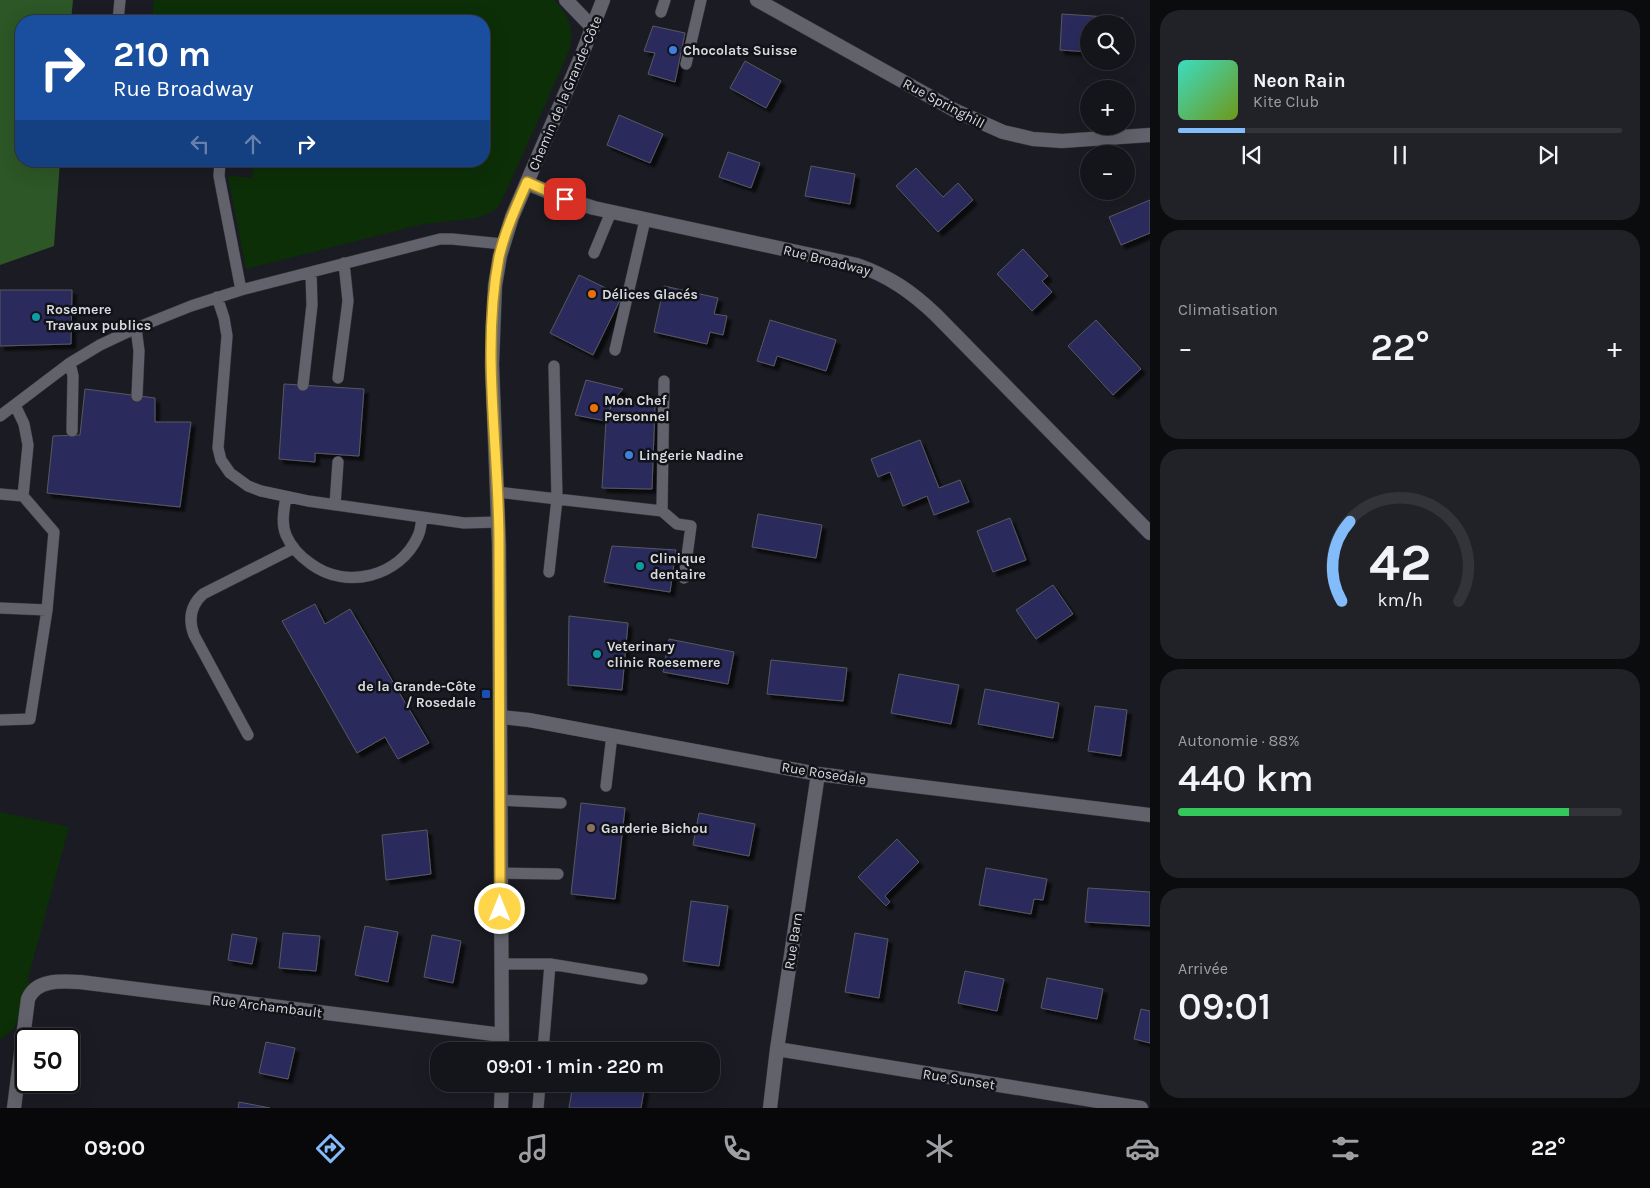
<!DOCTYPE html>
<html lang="fr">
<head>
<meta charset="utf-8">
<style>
	body { margin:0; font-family:Karla,sans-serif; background:#212227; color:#f1f3f6; height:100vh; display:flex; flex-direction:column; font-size:19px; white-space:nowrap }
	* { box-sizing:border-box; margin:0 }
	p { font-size:16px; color:#9d9fa2 }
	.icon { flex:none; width:28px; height:28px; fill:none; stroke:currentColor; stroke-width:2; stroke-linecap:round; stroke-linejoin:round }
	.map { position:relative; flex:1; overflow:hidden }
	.drawer { display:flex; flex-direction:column; gap:10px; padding:10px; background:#0b0c0e; width:500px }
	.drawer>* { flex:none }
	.top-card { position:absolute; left:15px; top:15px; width:475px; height:152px; border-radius:20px; box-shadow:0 5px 20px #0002,0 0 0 1px #333439; background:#1a4fa0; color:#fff; overflow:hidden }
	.tools { position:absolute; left:1080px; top:15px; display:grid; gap:10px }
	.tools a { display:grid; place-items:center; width:55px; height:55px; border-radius:50%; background:#14151a; box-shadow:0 5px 20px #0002,0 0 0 1px #333439; font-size:25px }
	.speed { position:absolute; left:15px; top:1028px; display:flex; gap:10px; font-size:25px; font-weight:700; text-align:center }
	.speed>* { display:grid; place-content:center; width:65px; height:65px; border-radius:50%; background:#14151a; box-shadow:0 5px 20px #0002,0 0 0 1px #333439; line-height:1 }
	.speed .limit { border:2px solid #111; border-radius:8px; background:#fff; color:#111 }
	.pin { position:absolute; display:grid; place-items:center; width:42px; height:42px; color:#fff; margin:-21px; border-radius:10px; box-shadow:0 2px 8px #0006 }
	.me { position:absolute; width:55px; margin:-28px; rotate:0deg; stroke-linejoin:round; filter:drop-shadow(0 0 4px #0008) }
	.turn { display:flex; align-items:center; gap:18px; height:105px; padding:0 15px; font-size:22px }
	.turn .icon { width:65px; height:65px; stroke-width:2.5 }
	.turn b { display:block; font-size:35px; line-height:42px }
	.lanes { display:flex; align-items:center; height:48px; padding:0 15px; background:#0003; justify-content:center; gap:25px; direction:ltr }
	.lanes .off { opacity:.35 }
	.big { font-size:38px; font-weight:600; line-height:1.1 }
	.drawer .tile { flex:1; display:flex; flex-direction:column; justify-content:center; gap:8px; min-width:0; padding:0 18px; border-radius:20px; background:#212227 }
	.drawer .dial { align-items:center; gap:0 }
	.dial svg { height:130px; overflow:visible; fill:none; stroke:#333439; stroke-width:7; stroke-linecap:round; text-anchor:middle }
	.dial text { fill:#f1f3f6; stroke:none }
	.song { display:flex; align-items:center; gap:15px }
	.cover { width:60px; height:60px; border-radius:8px; background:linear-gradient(135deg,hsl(170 70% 55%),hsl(80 70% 35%)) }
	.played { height:5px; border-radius:2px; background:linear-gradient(90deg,#82bcfa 15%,#333439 15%) }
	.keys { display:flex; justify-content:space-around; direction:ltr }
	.heat { display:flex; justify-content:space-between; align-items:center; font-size:28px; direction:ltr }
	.charge { height:8px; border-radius:4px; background:linear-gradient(90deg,#34c759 88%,#333439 0) }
	.trip { position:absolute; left:430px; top:1042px; width:290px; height:50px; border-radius:20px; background:#14151a; box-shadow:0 5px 20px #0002,0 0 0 1px #333439; font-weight:600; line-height:50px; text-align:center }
	.dock { display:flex; height:80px; justify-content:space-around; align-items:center; background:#08080a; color:#9d9fa2 }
	.dock .icon { width:35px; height:35px }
	.dock .on { color:#82bcfa }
	.dock b { font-size:22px; color:#f1f3f6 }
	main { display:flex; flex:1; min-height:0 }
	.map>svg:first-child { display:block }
</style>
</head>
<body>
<main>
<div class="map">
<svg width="1150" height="1108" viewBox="0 0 1150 1108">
	<defs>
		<filter id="shadow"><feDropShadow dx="4.5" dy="4.5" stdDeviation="1" flood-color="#0009"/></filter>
	</defs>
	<rect width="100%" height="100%" fill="#1b1c23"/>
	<path fill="#0c2f07" d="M154,0H554C572,19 576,33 566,58L503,198L497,208L491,212L476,218L423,224L246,269L228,176L252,178L254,161H484V21H152Z
		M0,812L69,827L27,982L32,983L14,1029L0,1040Z"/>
	<path fill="#2d5727" d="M0,0H73L71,21H21V161H60L54,246L0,265Z"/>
	<path fill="#2a2a5d" stroke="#575860" filter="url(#shadow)" d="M1062,14L1123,18V24H1089V52L1060,50Z
		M653,26L685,33L675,82L648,74L655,53L644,51Z
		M745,61L781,81L766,108L730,88Z
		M619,115L663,134L650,163L607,145Z
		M728,152L760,163L751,188L719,177Z
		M811,166L855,174L850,204L805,196Z
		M916,168L943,197L958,183L973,200L938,232L896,186Z
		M1150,200V233L1121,245L1109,217Z
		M1023,249L1048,276L1042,281L1052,292L1032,311L997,274Z
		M579,275L622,296L593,355L550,333Z
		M664,286L718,298L714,314L727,316L723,335L710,332L707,344L654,332Z
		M0,290H72L71,344L0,346Z
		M770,320L836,340L826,371L777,356L774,366L757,361Z
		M1096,320L1141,369L1113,395L1068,346Z
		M586,380L623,389L613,400L606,421L575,415Z
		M284,384L364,389L359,456L315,453V462L279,459Z
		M85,389L155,398V422H191L180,507L47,493L53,436L80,435Z
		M613,400L655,405L652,489L602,488L606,421Z
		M920,440L939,488L960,480L969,502L934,515L927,496L903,506L890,472L878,477L871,459Z
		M758,514L822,525L816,558L752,547Z
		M1010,518L1026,560L993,572L977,531Z
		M612,546L676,550L670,592L604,582Z
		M1053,585L1073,614L1036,639L1016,610Z
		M315,604L325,624L350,609L429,743L398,759L385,737L357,753L282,621Z
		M569,616L628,623L622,690L568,685Z
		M669,639L734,652L728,684L663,672Z
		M771,660L847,668L843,701L767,694Z
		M899,674L959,685L951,724L891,713Z
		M985,689L1059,703L1053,738L978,724Z
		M1095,706L1127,710L1121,756L1088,751Z
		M581,803L625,808L615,899L571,894Z
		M699,813L755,824L749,856L693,845Z
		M427,830L431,874L386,880L382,835Z
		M897,839L919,862L885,896L890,902L886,906L858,877Z
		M986,868L1047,879L1043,900L1034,899L1031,914L979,905Z
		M1088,888L1150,892V926L1085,922Z
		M691,901L728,906L719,966L683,961Z
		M365,926L398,932L388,982L355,975Z
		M283,933L320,936L316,971L279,968Z
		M855,933L888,939L879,998L845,992Z
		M232,934L257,938L252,964L228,960Z
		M432,935L461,941L453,983L424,977Z
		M965,971L1004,979L997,1011L958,1003Z
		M1047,978L1103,989L1097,1019L1041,1008Z
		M1141,1009L1150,1011V1043L1134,1039Z
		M266,1042L295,1048L288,1079L259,1073Z
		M573,1084H645L641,1108H569Z
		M239,1102L270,1108H238Z"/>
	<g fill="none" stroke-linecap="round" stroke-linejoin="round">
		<defs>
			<path id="service" d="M661,12L665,0
				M118,21L120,0
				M686,64L701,0
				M220,161L219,176L241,290
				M594,253L611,212
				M217,297L224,318L227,336L218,448L221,460L230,473L248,486L261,491L308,501L464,523L499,522
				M136,328L139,351L137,396
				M615,350L645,220
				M70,363L73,376L72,431
				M338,378L348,301L344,263
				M303,385L312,305L311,272
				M0,416L70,363L100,345L136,328L191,306L241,290L440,239H452L503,244
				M497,492L557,499L554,366
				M0,494L23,496L28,445L24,424L15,405
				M286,497C284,509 281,523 286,535C291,547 301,557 311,564C346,590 400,577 418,536C421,530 421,523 422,517
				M335,505L338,462
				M662,511L664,381
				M549,572L557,499L662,511L677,524L691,526L684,578
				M0,608L47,610
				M0,720L30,719L47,610L54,532L23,496
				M248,735L194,635C188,619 191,605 203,594L294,548
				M606,786L612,735
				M500,800L561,803
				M500,873L558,874
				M501,964H550L543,1051
				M550,964L642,979
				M538,1108L540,1084"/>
			<path id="minor" d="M566,0L593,28
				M757,0L956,111L1003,132L1033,139L1062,141L1150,135
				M527,183L565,199L594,208L857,265C889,276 912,292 936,315L1150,533
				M500,717L529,720L818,774L1150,815
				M777,1049L1141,1108
				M14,1108L28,999C36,979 61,981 80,982L502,1035
				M770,1108L777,1049L818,774"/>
			<path id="secondary" d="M502,1051L499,545L492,364L495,286L500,256L512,217L581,57L603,0
				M501,1108L502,1084"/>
		</defs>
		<use href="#service" stroke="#393a3e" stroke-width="12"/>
		<use href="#minor" stroke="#393a3e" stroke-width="15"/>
		<use href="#secondary" stroke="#393a3e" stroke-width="15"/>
		<use href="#service" stroke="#61626b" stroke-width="11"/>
		<use href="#minor" stroke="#61626b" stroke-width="14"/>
		<use href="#secondary" stroke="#61626b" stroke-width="14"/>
	</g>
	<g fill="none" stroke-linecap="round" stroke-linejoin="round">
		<defs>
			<path id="route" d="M500,909C500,787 499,665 499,543C499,448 481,351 499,257C505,231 516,207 527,182L565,199"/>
		</defs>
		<use href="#route" stroke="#a68a30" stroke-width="12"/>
		<use href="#route" stroke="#ffd54a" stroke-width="9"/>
	</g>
	<g fill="#3f7fe0" stroke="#121319" stroke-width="2">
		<circle cx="673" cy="50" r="5"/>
		<circle cx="629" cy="455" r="5"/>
	</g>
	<g fill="#e8710a" stroke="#121319" stroke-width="2">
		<circle cx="592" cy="294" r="5"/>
		<circle cx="594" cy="408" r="5"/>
	</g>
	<g fill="#0f9aa8" stroke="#121319" stroke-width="2">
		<circle cx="36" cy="317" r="5"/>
		<circle cx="640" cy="566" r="5"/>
		<circle cx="597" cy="654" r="5"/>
	</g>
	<rect fill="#1a4fb4" stroke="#121319" stroke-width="2" x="481" y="689" width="10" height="10" rx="2.5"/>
	<circle fill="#8d6e63" stroke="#121319" stroke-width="2" cx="591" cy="828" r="5"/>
	<g text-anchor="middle" stroke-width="5" stroke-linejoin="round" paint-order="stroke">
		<g font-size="14" font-weight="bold" fill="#d9dade" stroke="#121319" text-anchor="start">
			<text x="683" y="55">Chocolats Suisse</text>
			<text x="602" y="299">Délices Glacés</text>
			<text x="46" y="314">Rosemere<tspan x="46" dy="16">Travaux publics</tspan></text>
			<text x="604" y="405">Mon Chef<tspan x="604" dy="16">Personnel</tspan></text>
			<text x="639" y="460">Lingerie Nadine</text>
			<text x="650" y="563">Clinique<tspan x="650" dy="16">dentaire</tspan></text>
			<text x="607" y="651">Veterinary<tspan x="607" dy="16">clinic Roesemere</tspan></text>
			<text x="476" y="691" text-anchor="end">de la Grande-Côte<tspan x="476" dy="16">/ Rosedale</tspan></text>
			<text x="601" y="833">Garderie Bichou</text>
		</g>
		<g font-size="14" fill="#d9dade" stroke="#121319">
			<text transform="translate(565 93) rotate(-67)" y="5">Chemin de la Grande-Côte</text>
			<text transform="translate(944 103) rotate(28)" y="5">Rue Springhill</text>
			<text transform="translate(827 260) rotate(14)" y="5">Rue Broadway</text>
			<text transform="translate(824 773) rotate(9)" y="5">Rue Rosedale</text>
			<text transform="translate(793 941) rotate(-81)" y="5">Rue Barn</text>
			<text transform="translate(267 1006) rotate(7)" y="5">Rue Archambault</text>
			<text transform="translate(959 1079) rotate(9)" y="5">Rue Sunset</text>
		</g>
	</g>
</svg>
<div class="tools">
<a><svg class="icon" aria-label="search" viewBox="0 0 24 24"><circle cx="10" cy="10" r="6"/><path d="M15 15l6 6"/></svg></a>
<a>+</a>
<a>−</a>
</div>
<div class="speed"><div class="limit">50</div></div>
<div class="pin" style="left:565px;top:199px;background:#d93025"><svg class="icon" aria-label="arrive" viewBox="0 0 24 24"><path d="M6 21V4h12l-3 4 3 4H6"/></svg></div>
<svg class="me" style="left:500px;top:909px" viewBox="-20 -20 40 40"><circle r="17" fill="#ffd54a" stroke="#fff" stroke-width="3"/><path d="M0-11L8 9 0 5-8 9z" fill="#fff"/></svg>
<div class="trip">09:01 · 1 min · 220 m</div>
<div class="top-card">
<div class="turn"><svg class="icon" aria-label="right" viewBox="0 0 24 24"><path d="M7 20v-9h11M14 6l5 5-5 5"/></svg><div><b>210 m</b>Rue Broadway</div></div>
<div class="lanes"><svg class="icon off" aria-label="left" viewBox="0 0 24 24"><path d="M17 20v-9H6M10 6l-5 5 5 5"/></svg><svg class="icon off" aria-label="ahead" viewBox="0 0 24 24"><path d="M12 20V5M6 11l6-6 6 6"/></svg><svg class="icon" aria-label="right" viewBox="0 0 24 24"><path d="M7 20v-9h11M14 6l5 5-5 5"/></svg></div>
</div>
</div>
<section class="drawer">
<div class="tile">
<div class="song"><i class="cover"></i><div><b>Neon Rain</b><p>Kite Club</p></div></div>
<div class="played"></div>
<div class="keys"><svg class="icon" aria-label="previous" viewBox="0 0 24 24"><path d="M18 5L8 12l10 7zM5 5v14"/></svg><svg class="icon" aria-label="pause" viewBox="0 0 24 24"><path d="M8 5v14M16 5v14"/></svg><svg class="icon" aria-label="next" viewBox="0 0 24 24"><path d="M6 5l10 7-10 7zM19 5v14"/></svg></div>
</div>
<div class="tile"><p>Climatisation</p>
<div class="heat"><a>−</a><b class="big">22°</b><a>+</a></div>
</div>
<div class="tile dial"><svg viewBox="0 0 100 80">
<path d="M14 69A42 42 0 1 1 86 69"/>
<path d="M14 69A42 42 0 0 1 19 20" stroke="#82bcfa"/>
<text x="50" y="56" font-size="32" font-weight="700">42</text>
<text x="50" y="72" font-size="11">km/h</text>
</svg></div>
<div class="tile"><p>Autonomie · 88%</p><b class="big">440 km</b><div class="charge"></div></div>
<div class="tile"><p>Arrivée</p><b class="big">09:01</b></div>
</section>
</main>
<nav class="dock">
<b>09:00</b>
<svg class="icon on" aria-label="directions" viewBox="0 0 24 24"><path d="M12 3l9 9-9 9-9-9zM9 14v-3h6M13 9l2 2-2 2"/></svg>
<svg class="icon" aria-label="music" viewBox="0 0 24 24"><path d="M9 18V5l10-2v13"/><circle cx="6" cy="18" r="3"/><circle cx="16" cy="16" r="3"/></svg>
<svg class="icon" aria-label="phone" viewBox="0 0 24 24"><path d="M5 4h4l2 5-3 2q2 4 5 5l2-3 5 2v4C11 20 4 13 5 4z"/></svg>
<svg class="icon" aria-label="climate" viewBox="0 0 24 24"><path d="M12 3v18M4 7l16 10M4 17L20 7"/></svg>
<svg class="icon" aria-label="car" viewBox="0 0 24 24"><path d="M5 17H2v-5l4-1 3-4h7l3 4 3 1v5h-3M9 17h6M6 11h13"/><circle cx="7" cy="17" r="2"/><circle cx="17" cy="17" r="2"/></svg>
<svg class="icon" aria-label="filters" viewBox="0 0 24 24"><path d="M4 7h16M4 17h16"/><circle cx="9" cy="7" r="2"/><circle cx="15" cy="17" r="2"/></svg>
<b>22°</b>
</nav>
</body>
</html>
